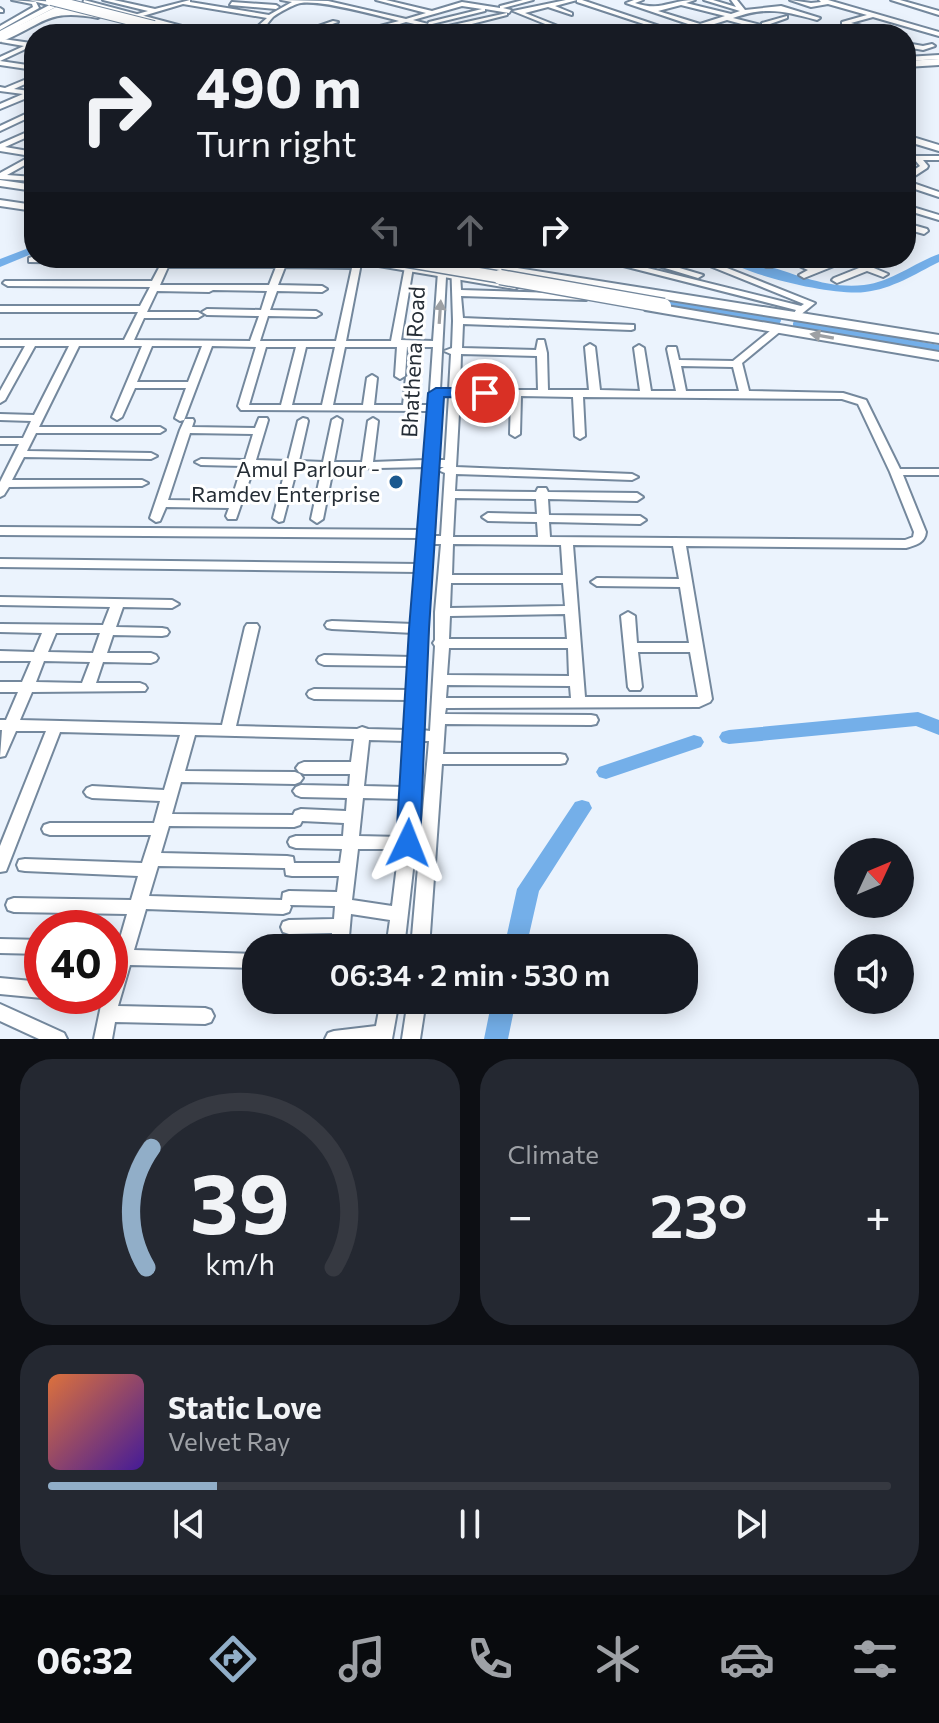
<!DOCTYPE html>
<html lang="en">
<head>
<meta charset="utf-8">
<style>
	body { margin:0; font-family:Commissioner,sans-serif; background:#242831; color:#f1f3f6; height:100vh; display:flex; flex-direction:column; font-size:30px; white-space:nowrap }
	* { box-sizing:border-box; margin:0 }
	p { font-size:26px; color:#9ea1a6 }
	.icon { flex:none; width:44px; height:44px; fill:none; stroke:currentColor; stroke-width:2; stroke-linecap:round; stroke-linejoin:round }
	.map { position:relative; height:1039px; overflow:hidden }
	.panel { display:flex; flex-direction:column; gap:20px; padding:20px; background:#0d0f14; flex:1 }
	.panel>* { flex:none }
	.hud { position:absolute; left:24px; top:24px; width:892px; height:244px; border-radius:32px; box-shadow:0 4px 20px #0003; background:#171b24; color:#f1f3f6; overflow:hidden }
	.needle { width:52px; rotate:46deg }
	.tools { position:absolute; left:834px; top:838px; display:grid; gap:16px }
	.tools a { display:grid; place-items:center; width:80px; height:80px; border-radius:50%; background:#171b24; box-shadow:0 4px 20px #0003; font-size:40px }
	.speed { position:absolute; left:24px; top:910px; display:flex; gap:16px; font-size:40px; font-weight:700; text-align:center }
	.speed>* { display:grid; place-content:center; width:104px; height:104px; border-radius:50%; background:#171b24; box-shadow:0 4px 20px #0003; line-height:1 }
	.speed .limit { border:12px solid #d22; background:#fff; color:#111 }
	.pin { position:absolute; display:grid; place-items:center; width:68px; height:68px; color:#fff; margin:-34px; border:4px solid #fff; border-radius:50%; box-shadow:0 2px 8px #0007 }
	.me { position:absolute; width:88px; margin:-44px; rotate:2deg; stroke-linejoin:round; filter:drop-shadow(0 0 6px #0008) }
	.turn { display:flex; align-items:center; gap:28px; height:168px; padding:0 40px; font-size:36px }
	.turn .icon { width:104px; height:104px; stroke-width:2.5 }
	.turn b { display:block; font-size:56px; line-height:68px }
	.lanes { display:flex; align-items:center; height:76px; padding:0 40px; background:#0003; justify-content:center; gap:40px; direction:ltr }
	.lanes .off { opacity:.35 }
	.big { font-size:60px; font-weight:600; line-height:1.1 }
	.panel .tile { flex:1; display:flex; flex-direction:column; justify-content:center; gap:12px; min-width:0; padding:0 28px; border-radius:32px; background:#242831 }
	.panel .dial { align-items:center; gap:0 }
	.dial svg { height:208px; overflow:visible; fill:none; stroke:#363941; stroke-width:7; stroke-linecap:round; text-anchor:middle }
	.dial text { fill:#f1f3f6; stroke:none }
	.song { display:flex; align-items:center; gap:24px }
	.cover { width:96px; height:96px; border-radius:12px; background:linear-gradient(135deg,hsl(20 70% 55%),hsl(260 70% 35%)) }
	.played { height:8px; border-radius:4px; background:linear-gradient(90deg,#91aec8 20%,#363941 20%) }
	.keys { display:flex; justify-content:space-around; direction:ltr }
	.heat { display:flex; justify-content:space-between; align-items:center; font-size:44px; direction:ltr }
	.panel .tiles { flex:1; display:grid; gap:20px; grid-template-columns:1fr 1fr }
	.tile:last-child { grid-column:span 2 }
	.trip { position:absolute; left:242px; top:934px; width:456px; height:80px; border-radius:32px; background:#171b24; box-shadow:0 4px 20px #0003; font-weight:600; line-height:80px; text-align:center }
	.dock { display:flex; height:128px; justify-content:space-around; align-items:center; background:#090b0e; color:#9ea1a6 }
	.dock .icon { width:56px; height:56px }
	.dock .selected { color:#91aec8 }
	.dock b { font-size:36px; color:#f1f3f6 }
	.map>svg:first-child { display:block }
</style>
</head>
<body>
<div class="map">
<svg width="939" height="1039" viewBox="0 0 939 1039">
	<rect width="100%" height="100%" fill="#ebf3fd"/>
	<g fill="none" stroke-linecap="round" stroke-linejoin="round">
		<path stroke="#74afe9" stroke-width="8" d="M662,302L777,320
			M797,324L939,349"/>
		<path fill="#74afe9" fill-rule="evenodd" d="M34,246V253L0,267V259Z
			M939,254V262C915,274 892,289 865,292C835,296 747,276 723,258C770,258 813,291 864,285C891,282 914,263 939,254Z
			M918,712L939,720V735L916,726L729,744L722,742L719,737L722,732L729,730Z
			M694,735L701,737L704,742L701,747L606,779L599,777L596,772L599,767Z
			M582,800L589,802L592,808L539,891L526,948H504L517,889L575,802Z
			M492,1000H516L508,1039H484Z"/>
		<defs>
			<path id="minor" d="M12,0L36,2L39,8L0,30V26L33,7L32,4Z
				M103,0H114L155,9L190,0V2L269,15L292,2L281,0L328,1L406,19L426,13L376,0H386L432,11L462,2L500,8V6L523,0H533L503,8L511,10L509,13L485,9V11L432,24L444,27L507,13V15L452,29L478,34H463L446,30L420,34L436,29L406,22L380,30L312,34L380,26L399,21C376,15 322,0 301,3C294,4 278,13 273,17C265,26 262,34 249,34L267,18L183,4L136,18L134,15L148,11ZM462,6L482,9L429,22L428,24L413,20Z
				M566,0H577L555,6L572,13V15L548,7L525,13L578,34H570L513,11Z
				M577,0H582L683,34H674L577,2Z
				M634,0H643L635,3C662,12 669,0 695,0L686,3L731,14L740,11L704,0H713L736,7L731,0H737L745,10L781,6L820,18L817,20C784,11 767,6 733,18L765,26L762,25V23L787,16V18L770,24L794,34H785L766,27L764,30L727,20L695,30L692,28L694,26L626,3ZM681,5L725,16L700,24L658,11Z
				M790,0L811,3L821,2L819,0H828L939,32V36L873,17L851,23L882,32V34L851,27L830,34H821L844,25L842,24V22L867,15L828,4L811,7Z
				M891,0H900L939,11V15Z
				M232,2L276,5L279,7L276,9L230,5Z
				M0,8L3,10V12H0Z
				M333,21L338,22L315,30L310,29Z
				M89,28L121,32L124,34L89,32L73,34Z
				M150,28L155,29L148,34H141Z
				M3,39L31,43L34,45L0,61V57L24,46L1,42Z
				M906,43L923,46L932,44L935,46L923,50L906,47Z
				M939,55V59L906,61V57Z
				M0,61L34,66V70L0,65Z
				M34,76V80L14,89L30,91L34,90V95L0,109V104L23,94L0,91V87L5,88Z
				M34,110V115L0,131V126Z
				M34,129V134L5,147L34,152V160L7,175L34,177V181L0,179V173L31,156L0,151V144Z
				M906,156H939V160H923L928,166L927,168L907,181L939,192V197L906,186V175L920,166L915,160H906Z
				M906,205L939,215V220L906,210Z
				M906,223L927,229L928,231L924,234L906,229Z
				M32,257L172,258L171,261L353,262L354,258H362L346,341H391L405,267L409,264L413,267L401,340L433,341L439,258H447L440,390H449L451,354L444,351L452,348L453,321L451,258H459L461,290L586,294L591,297L586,300L461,296L463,318L634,325V329L631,330L463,324L462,348L536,350L538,340H544L547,353L548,390H589L585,347L590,344L595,347L600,390L640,391L634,348L639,345L644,348L651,391H676L667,349L668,347H676L679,360L733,361L776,326H782V330L742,363L749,391L843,393L866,400L900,469H939V475H903L926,532C925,543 916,545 906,548L686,546L712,699L710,702L699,707L446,708L445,714L591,715L596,716L598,720L596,724L591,725L445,724L443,754H560L565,755L567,759L565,763L560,764H442L429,948H411L429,741H421L416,843L404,948H386L390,920L351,914L348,948H330L332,933L289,934L283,932L281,927L283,922L289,920L334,919L335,906L290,905L291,907L289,912L283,914L146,909L134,950L256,954V968L130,965L118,1006L205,1008L211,1010L214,1016L211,1022L205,1024L115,1022L112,1039H94L103,996H110V973L127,914L14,912L8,910L6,905L8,900L14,898L131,900L138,876L25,871L19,870L17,865L19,860L25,859L142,863L151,835H50L44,833L42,829L44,825L50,823H154L160,801L92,798L87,796L84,792L87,788L92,786L164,790L180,735L60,732L8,866L6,871L0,872V846L46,731H16L5,756L0,757L2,730H0V720H6L18,692H0V682H22L31,661H0V651L34,652L42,633L0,632V624L103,625L110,607L0,605V597L172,600L179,604L172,608L123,607L116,627L162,628L167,629L169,632L167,635L162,636L113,635L107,653H151L156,655L158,658L156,661L151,663L103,662L96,683H140L145,685L147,688L145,691L32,692L20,720L222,725L245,627L247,624H257L259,627L236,726L357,729L362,727L368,729L407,730L409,700L314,699L309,697L307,694L309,691L314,689L410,690L412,666L324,665L319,663L317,660L319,657L324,655L412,657L414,633L332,629L327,628L325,625L327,622L332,621L414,624L418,572L0,567V559L418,564L420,538L0,535V527L421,530L425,467L333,469L323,519L317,523L311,519L322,468H297L283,521L279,522L273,518L286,467H254L236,519H228L226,516L229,508L166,507L160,521L156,522L150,518L180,430L185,419H193L194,421L192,427L255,428L259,418H267L268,420L256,460L288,461L298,421L303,418L307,419L308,421L299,461L323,462L332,420L337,417L342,420L334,462H362L368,421L373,418L378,421L373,462L425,460L428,411L241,410L238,406L256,347L212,346L184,420L180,421L175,418L186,388H135L122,417L117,420L112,417L142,346H79L39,427H160L165,430L160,433H36L27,451L151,453L157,456L151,459L24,457L12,480H142L148,483L142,486L9,487L4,495L0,497V482L19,444H0V438H23L31,421L0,420V414L34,415L69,346H35L5,400L0,403V391L25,346H0V340H124L138,312H0V306H140L150,287L8,286L3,283L5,281H152L161,264L29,262V258ZM168,267H276L269,285H160ZM285,267L352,268L336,341H260L268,316L316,317L321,314L316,311L270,310L277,291L322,292L327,289L322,286L278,285ZM213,290L267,291L261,310L207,309L202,312L207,315L259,316L250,341L134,340L144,318H198L203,315L198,312H147L157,291L209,292ZM152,346H202L188,382H137ZM266,347H296L281,405H249ZM306,347H335L322,405H292ZM345,347H397L395,376L400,379L405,376L407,347H433L429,405H414L416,377L411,374L406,377L403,405H374L377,378L372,375L367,378L363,405H333ZM461,354L537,356L538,390H460ZM681,366L733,367L739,391H686ZM440,396H449L445,460H437ZM460,396H511L510,434L515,437L520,434L521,396L573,397L575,436L580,439L585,436L583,397L842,399L858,404L890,472L914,532L913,537L905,540L550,537L549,522L640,524L646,520L640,516L549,515L548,499L637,501L643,497L637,493L548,492L546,488H538L536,492L455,491L456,474L632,480L638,477L632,474L456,467ZM190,433L253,434L245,460L201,459L195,462L201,465L242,466L231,501L168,500ZM436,467H444L438,470L445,473L441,536H432L434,534ZM455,498L536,499L537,514L488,513L482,517L488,521L537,522L538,537H453ZM432,544H441L435,612V640L433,643L435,646L430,731L422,730ZM453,544L561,545L563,575H452ZM573,545L673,546L679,579L597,578L591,582L597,586L680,587L689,643H637L635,616L628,612L621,616L628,687L630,690H640L642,687L638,652H690L698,697H585ZM451,583H563L565,606L450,608ZM565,614L567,639H449L450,616ZM56,633H100L93,653L48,652ZM449,648H568L569,676L447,675ZM44,661L90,662L82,683L36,682ZM447,685L570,686L571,698H446ZM195,735L354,739L351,762H304L299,764L296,768L299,772L304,774H350L349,786L301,785L296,787L293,791L296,795L301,797L347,798L346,811L301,809L295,811L293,815L172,814L181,782L295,784L300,782L303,778L300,774L295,772L185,771ZM369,740L407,741L404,787L364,786ZM363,798L403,799L400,837L359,836ZM302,821L344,823L343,836H296L290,838L288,842L290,846L296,848L342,849L340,863H294L293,857L287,856L161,853L169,826L294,827L300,825ZM358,849H399L392,906L352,900ZM158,866L285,868L286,875L292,876H339L337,892L289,891L283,893L282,900L149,896Z
				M485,258H503L525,264L521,267L489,261Z
				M592,258H607L801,306L804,304L690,258H702L815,303L799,316L794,313L796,310Z
				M632,258H646L703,275L698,278Z
				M776,258H795L816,267L838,258H850L888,274L883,277L867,271L837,283L832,280L834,278L859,268L844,262L804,278L799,275L808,270L786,260L772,267H766V263Z
				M0,939L42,940V954L0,953Z
				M0,978L42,982V996H47L42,998L0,994Z
				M381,1000H399L392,1039H325L328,1033L334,1031L376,1026Z
				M408,1000H426L420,1039H402Z
				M0,1004L64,1033L67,1039H39L0,1021Z"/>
			<path id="major" d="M59,0H69L0,36V31Z
				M906,135L939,145V151L906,141Z
				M0,180L34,185V191L0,186Z
				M0,200L34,205V211L0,206Z
				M349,258H376L515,281L521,285L515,289L355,262Z
				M427,258H455L939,335V343L433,262Z
				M649,303L939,352V360L645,310V304Z"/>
			<path id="highway" d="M29,0L68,3L71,8L63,9L76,8L102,15L98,18C45,8 44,25 0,42V35L56,7Z
				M84,0L197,30L199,32L191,34L83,4Z
				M134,21L173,32L175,34H160L131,26Z
				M939,59V65L906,67V61Z"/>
		</defs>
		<use href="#minor" stroke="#74889d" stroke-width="4"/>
		<use href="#major" stroke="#74889d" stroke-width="4"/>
		<use href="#highway" stroke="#74889d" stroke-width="4"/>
		<use href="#minor" fill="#fff" fill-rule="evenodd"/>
		<use href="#major" fill="#fff" fill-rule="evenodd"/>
		<use href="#highway" fill="#fff" fill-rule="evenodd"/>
		<defs>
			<path id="major-bridge-far1" d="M388,258L511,279"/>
			<path id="major-bridge" d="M500,277L664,306"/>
			<path id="highway-bridge" d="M51,0L154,26"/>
		</defs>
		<use href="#major-bridge-far1" stroke="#74889d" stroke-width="14" stroke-linecap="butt"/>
		<use href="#major-bridge" stroke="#74889d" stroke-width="17" stroke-linecap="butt"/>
		<use href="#highway-bridge" stroke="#74889d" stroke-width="12" stroke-linecap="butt"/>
		<use href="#major-bridge-far1" stroke="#fff" stroke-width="11"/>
		<use href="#major-bridge" stroke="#fff" stroke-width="14"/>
		<use href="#highway-bridge" stroke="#fff" stroke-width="10"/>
	</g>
	<defs><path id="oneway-solid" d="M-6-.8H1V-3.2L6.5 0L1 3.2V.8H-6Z" transform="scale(2)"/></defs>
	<g fill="#9da0a4">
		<use href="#oneway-solid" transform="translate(440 312) rotate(-86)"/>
		<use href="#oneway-solid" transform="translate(822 336) rotate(-170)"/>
	</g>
	<path fill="#1a73e8" stroke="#114b97" stroke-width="2" d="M436,388H485L493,393L485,398L444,397L429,629L420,843L417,850L408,853L400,850L396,843L409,629L428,393Z"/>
	<circle fill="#1b598f" stroke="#fff" stroke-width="3" cx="396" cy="482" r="8"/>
	<g text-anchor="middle" stroke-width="6" stroke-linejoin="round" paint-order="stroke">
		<g font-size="22" fill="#252d35" stroke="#fff">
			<text transform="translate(413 362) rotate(-87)" y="8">Bhathena Road</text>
		</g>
		<g font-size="22" fill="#252d35" stroke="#fff" text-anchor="end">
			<text x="380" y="477">Amul Parlour -<tspan x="380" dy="25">Ramdev Enterprise</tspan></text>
		</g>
	</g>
</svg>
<div class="tools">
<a><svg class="needle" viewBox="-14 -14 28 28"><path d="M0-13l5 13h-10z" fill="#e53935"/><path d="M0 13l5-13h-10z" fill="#9ea1a6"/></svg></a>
<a><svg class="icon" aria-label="sound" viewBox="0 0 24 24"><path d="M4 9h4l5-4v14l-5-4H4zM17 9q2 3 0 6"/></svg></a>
</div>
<div class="speed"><div class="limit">40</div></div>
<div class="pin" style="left:485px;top:393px;background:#d93025"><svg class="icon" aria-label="arrive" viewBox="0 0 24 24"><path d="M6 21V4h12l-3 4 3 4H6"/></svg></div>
<svg class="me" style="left:408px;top:843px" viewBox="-20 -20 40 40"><path d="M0-17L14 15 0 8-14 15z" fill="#1a73e8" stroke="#fff" stroke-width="4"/></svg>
<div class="trip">06:34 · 2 min · 530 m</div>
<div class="hud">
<div class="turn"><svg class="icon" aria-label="right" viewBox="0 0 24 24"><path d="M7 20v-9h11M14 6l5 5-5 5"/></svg><div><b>490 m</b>Turn right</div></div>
<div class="lanes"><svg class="icon off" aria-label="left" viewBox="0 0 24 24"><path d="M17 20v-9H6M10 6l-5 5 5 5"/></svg><svg class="icon off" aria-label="ahead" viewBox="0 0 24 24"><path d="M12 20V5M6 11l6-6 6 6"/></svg><svg class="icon" aria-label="right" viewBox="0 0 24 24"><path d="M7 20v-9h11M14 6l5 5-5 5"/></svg></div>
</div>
</div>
<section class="panel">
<div class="tiles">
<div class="tile dial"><svg viewBox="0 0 100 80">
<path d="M14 69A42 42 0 1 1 86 69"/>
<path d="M14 69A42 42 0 0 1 16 23" stroke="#91aec8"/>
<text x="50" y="56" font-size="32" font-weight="700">39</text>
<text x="50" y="72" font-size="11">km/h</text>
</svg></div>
<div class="tile"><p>Climate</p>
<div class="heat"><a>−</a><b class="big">23°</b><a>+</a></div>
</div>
<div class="tile">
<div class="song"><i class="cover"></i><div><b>Static Love</b><p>Velvet Ray</p></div></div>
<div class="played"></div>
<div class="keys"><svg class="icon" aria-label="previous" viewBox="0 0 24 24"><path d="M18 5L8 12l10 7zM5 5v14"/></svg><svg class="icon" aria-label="pause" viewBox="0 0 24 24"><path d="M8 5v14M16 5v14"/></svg><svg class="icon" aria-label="next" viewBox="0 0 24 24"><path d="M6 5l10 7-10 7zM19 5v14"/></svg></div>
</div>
</div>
</section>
<nav class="dock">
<b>06:32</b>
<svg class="icon selected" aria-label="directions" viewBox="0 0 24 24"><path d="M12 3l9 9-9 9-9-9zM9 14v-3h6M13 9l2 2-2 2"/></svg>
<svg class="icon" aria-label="music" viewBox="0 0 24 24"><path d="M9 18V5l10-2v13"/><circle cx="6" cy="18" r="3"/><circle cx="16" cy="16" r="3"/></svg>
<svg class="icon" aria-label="phone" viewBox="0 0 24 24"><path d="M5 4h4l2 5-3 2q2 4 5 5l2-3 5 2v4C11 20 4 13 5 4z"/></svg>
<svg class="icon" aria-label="climate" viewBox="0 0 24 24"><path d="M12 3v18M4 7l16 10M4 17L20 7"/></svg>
<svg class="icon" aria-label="car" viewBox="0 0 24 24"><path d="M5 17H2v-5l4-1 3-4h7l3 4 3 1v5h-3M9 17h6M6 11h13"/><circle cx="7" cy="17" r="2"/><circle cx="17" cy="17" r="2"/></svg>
<svg class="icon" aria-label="filters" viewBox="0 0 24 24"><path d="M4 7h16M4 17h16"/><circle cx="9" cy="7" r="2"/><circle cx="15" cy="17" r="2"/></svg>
</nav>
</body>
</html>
